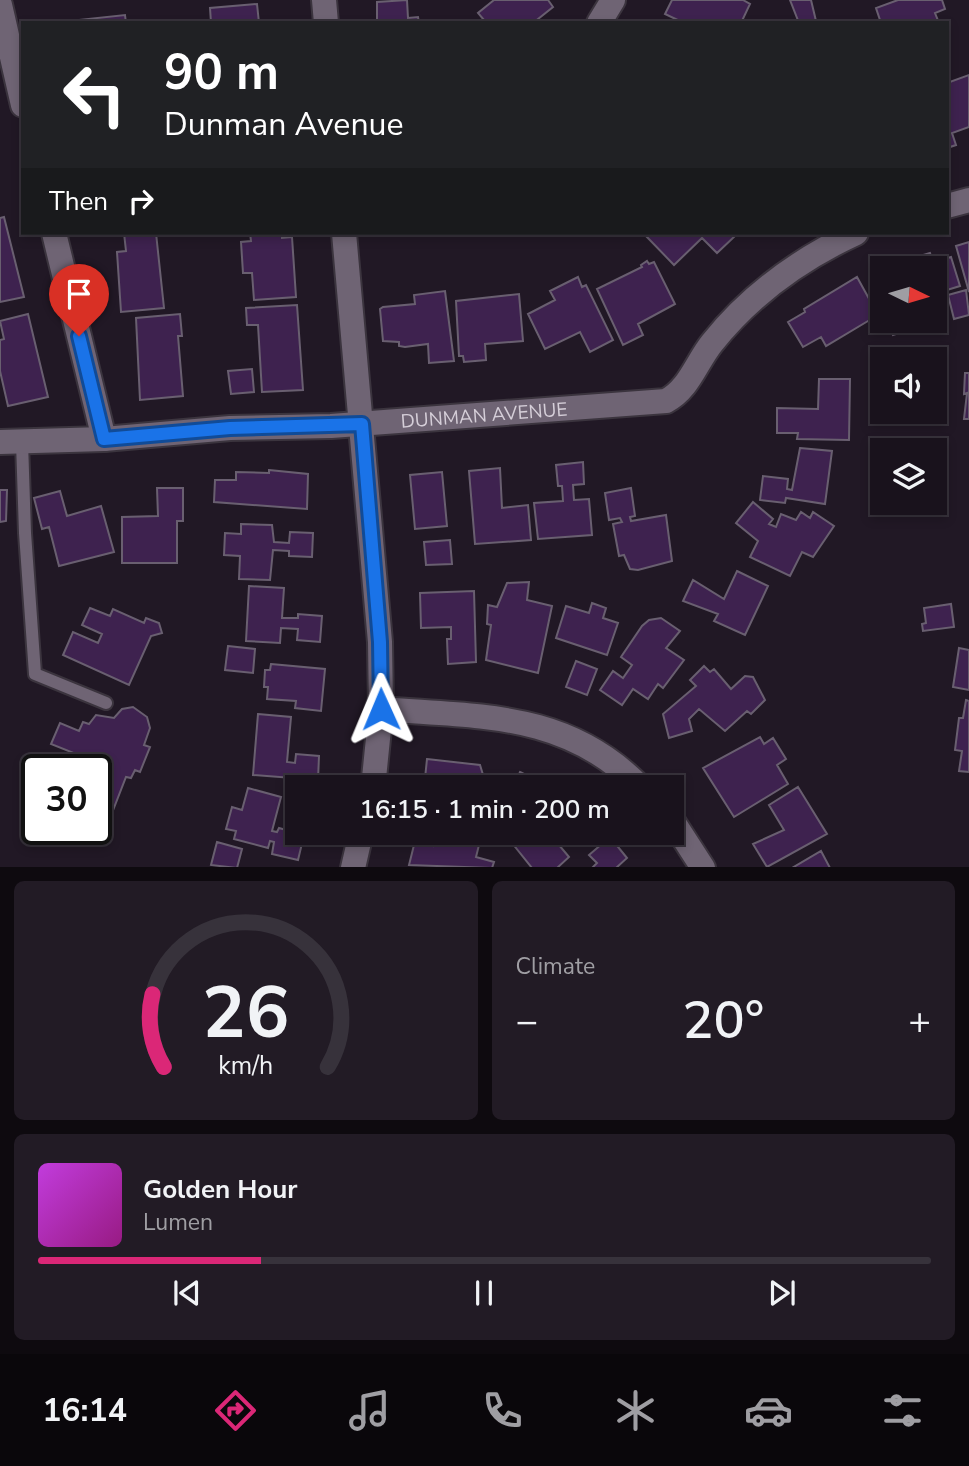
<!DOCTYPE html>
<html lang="en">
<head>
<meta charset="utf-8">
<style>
	body { margin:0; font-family:"Nunito Sans",sans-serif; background:#221b25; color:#f1f3f6; height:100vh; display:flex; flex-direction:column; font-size:26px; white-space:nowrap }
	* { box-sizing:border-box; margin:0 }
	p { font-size:23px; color:#9f9ea3 }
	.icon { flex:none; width:38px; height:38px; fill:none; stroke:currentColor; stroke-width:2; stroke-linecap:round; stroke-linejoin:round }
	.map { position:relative; height:867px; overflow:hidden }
	.sheet { display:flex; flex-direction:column; gap:14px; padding:14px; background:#0e0a0f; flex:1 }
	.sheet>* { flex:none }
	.banner { position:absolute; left:21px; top:21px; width:928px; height:214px; border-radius:0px; box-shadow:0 4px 10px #0003,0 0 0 2px #37323b; background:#202124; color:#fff; overflow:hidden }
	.needle { width:46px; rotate:95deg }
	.tools { position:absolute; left:870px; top:256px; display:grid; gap:14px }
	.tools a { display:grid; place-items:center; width:77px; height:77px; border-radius:0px; background:#19121c; box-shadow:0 4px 10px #0003,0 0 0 2px #37323b; font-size:35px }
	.speed { position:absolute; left:21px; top:754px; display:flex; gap:14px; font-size:35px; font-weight:700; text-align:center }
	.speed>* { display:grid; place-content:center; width:91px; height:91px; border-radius:50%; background:#19121c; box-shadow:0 4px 10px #0003,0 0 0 2px #37323b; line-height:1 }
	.speed .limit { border:4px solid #111; border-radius:10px; background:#fff; color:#111 }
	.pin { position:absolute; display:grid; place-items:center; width:60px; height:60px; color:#fff; margin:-72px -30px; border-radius:50% 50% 50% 0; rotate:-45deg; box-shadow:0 0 7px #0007 }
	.pin .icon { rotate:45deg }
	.me { position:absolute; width:77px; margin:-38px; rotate:359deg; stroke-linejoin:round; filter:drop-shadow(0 0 5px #0008) }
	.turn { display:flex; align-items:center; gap:24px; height:147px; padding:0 28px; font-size:32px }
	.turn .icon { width:91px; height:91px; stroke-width:2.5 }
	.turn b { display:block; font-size:49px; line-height:60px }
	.then { display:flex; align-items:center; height:66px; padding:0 28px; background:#0003; gap:14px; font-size:26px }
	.big { font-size:52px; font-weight:600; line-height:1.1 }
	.sheet .card { flex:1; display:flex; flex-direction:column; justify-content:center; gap:10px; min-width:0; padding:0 24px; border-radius:10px; background:#221b25 }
	.sheet .dial { align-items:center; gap:0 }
	.dial svg { height:182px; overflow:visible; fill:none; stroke:#37323b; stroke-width:7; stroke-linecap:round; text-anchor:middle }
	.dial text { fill:#f1f3f6; stroke:none }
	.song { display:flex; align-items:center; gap:21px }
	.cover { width:84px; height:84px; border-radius:10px; background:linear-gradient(135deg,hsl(290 70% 55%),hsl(310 70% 35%)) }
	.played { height:7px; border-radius:4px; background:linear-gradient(90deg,#db2777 25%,#37323b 25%) }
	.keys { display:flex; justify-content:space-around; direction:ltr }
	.heat { display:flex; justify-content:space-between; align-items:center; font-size:38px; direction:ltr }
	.sheet .tiles { flex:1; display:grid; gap:14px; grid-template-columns:1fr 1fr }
	.card:last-child { grid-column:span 2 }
	.trip { position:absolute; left:285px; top:775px; width:399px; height:70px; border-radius:0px; background:#19121c; box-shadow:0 4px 10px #0003,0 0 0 2px #37323b; font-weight:600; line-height:70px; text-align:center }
	.tabs { display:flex; height:112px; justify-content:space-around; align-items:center; background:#0a070b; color:#9f9ea3 }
	.tabs .icon { width:49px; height:49px }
	.tabs .active { color:#db2777 }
	.tabs b { font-size:32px; color:#f1f3f6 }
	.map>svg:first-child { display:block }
</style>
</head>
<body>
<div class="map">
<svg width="969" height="868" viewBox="0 0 969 868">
	<rect width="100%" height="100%" fill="#211825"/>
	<path fill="#3e224f" stroke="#695f70" stroke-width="2" d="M407,0L408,18L418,17L419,23H377V2Z
		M494,0H548L553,7L533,23H481L484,20L478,13Z
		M672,0H743L750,4L741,23H684L665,14Z
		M790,0H811L816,21L799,23Z
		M898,0H942L945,9L935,13L939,23H881L876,8Z
		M257,4L259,23H211L210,8Z
		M125,15L126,23H79L78,20Z
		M969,75V127L952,133L956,145L947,148V83Z
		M4,217L24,297L0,302V218Z
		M124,233H156L164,308L121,312L117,252L126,251Z
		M250,233H282V238L292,237L296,297L254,300L252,273H243L241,242L251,241Z
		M650,233H732L735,236L717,253L702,238L674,265L646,236Z
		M969,242V292L956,246Z
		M930,253L933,262L951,257L960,286L934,294V268H882V304L872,270Z
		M647,261L649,264L654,262L675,304L638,324L643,335L623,345L597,289L642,267L641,265Z
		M578,277L582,287L586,285L613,340L590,352L580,332L545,349L528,314L555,300L550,291Z
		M857,277L878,315L826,346L821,337L803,347L788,322L805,312L804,309Z
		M966,290L969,315L954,319L948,295Z
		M445,291L454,361L429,363L428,344L405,347L399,346V342L383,341L380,309L383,307L415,304L414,295Z
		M519,294L523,341L485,344L486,360L464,362L463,356H459L456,301Z
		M297,305L303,390L262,392L258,325H247L246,308Z
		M28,314L48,397L8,406L0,371V340L4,339L0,321Z
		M180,314L182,336H178L183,396L140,400L136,318Z
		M889,320H910L912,329L893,335Z
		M252,369L254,392L231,394L228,371Z
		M965,373H969V419H964L967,393L964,394Z
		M819,379H850L849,440L797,439L798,433H777V408L818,409Z
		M800,448L832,451L825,504L786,498L785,503L760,500L763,476L788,479L787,489L792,490Z
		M583,462L584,484L573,485L574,500L589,499L592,535L538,539L534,503L563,501L562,486H558L556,465Z
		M500,468L502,508L528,505L531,540L475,544L469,471Z
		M269,470L308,474L307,509L214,502L215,480H236V472L269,473Z
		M442,472L447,526L415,529L410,475Z
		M157,488H183V521H177V563H122V517L158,516Z
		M631,488L635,516L630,517L631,521L666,515L672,561L638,570L630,569L624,555L619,556L613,524L622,522L620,518L609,520L605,493Z
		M0,490H7L6,521L0,522Z
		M60,491L67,516L101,506L114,552L59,566L49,527L42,529L34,498Z
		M753,502L773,519L769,524L776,527L781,514L796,520L801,512L810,518L813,512L834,526L813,557L802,552L790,576L750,557L758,541L736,523Z
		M241,524L272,525L274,542L289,543L290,532L313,533L312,557L289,556V551L273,550L270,580L239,579L240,556L224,555L225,533L241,534Z
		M450,540L452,564L426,565L424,542Z
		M737,571L768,586L745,635L714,621L718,614L683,601L693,580L724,599Z
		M529,582L527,600L552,606L538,673L486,660L491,625L487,624L488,605L497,607L507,583Z
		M249,586L284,588L282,618H298V614L322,616L320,642L297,640L298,629L281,628L280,643L246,641Z
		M474,591L476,662L448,664L447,639H451V627L421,628L420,593Z
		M592,603L606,608L603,618L618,623L607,655L556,638L566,606L589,613Z
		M951,604L954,627L923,631L922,624L926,623L924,608Z
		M90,608L110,616L113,609L144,623L146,618L159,623L162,633L151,636L129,685L63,655L73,632L98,643L102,634L82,625Z
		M661,618L680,631L666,648L684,660L663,688L658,684L648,699L633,689L622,705L600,690L613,671L623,678L632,665L621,657L642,626L649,620Z
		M228,646L255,649L253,673L225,670Z
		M959,648L969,650V690L953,687Z
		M576,661L597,669L587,695L566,687Z
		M271,664L325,669L321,711L295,708L296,701L267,699L268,687H264L265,670H270Z
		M704,666L710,672L714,669L731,689L745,676L753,677L765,700L751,714L747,711L725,731L699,709L689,719L692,731L669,738L663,714L696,686L690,680Z
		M966,700L969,701V772L959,771L962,751L955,750L959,718H963Z
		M133,707L147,717L150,728L144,745L150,747L140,772L135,770L131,778L126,777L105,831L96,827V791L106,766L51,744L60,723L79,731L83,722L89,724L96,715L114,718L122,709Z
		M258,714L291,717L287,762L295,763L296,754L319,756L318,780L253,775Z
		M760,737L764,744L773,738L786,759L777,765L788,784L734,817L703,768Z
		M427,759L480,765L487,788H424Z
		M520,772L540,782L537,788H513Z
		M798,787L827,834L767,867L753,844L784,830L769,805Z
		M248,788L281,797L272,831L277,832L279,828L304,835L298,860L272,854L274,842L270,841L268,848L234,839L236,831L226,829L232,807L242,810Z
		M436,833H482L476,857L494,862L492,868L409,865L415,841L433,846Z
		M514,833H549L569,857L557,868H532L508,838Z
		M610,837L627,858L616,868H592L597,863L589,855Z
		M217,842L242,849L237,868L211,865Z
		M821,851L830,868H792Z"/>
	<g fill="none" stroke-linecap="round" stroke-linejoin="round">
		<defs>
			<path id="service" d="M22,442L25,533L35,674L106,703"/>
			<g id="minor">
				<path d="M324,0L326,23"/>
				<path d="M0,5L23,105"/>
				<path d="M599,23L613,0"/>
				<path d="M947,206L969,200"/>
				<path d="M54,233L104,439"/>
				<path d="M344,233L380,642L381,709L373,788"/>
				<path id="s1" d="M0,442L104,439L230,428L331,426L666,401C689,389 696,363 712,343C751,294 800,259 856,233"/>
				<path d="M381,709C479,717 567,711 641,788"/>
				<path d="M672,820L703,868"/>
				<path d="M353,868L361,833"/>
			</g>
		</defs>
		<use href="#service" stroke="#3b343e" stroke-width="16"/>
		<use href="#minor" stroke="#3b343e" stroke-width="28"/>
		<use href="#service" stroke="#6f6474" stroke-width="12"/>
		<use href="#minor" stroke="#6f6474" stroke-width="24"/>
	</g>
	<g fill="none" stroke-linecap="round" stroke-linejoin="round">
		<defs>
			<path id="route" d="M79,336L104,439L230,428L362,424L380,642L381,709"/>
		</defs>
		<use href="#route" stroke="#114b97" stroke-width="18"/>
		<use href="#route" stroke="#1a73e8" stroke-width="12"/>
	</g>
	<g text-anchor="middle" stroke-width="7" stroke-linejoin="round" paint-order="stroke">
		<g font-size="19" fill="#d5ced8" stroke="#211825">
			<text dy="7" stroke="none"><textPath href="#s1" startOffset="485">DUNMAN AVENUE</textPath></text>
		</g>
	</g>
</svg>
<div class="tools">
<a><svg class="needle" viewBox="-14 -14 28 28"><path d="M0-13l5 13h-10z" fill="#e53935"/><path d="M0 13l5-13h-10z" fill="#9f9ea3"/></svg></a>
<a><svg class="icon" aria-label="sound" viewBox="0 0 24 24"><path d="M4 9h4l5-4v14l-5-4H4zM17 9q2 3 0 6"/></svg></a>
<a><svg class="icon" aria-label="layers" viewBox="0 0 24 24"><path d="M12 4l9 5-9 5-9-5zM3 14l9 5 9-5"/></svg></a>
</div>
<div class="speed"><div class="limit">30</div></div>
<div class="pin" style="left:79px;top:336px;background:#d93025"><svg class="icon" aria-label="arrive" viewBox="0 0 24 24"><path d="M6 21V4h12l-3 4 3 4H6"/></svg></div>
<svg class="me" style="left:381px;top:709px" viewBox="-20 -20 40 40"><path d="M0-17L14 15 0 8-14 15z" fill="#1a73e8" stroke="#fff" stroke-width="4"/></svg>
<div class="trip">16:15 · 1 min · 200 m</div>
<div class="banner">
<div class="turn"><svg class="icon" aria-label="left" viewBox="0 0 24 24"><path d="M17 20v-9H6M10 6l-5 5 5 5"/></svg><div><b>90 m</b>Dunman Avenue</div></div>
<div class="then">Then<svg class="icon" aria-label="right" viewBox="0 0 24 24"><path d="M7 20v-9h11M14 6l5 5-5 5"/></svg></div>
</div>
</div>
<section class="sheet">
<div class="tiles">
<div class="card dial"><svg viewBox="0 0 100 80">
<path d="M14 69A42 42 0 1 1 86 69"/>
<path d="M14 69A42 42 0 0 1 9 37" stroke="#db2777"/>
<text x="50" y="56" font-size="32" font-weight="700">26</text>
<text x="50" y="72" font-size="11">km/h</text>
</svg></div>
<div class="card"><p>Climate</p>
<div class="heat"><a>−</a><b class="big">20°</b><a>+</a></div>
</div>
<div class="card">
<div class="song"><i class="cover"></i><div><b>Golden Hour</b><p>Lumen</p></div></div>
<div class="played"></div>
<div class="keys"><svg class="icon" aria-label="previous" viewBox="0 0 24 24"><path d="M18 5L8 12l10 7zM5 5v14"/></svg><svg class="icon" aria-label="pause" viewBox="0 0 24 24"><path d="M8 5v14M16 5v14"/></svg><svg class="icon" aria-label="next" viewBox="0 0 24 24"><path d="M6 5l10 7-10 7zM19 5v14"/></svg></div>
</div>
</div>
</section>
<nav class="tabs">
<b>16:14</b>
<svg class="icon active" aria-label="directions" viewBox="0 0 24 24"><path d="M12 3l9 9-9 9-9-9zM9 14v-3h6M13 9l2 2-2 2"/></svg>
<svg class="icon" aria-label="music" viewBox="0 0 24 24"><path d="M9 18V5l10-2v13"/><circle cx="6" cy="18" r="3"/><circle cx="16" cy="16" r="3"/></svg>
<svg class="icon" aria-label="phone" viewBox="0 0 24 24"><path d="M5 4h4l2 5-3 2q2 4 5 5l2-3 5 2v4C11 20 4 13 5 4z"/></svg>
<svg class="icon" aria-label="climate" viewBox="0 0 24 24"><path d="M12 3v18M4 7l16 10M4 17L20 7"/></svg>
<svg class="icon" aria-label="car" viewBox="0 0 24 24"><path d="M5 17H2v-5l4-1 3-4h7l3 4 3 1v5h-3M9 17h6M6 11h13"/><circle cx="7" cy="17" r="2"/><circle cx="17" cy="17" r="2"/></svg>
<svg class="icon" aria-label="filters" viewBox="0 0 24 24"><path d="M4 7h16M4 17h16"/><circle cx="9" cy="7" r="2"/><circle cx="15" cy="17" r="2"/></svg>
</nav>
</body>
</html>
